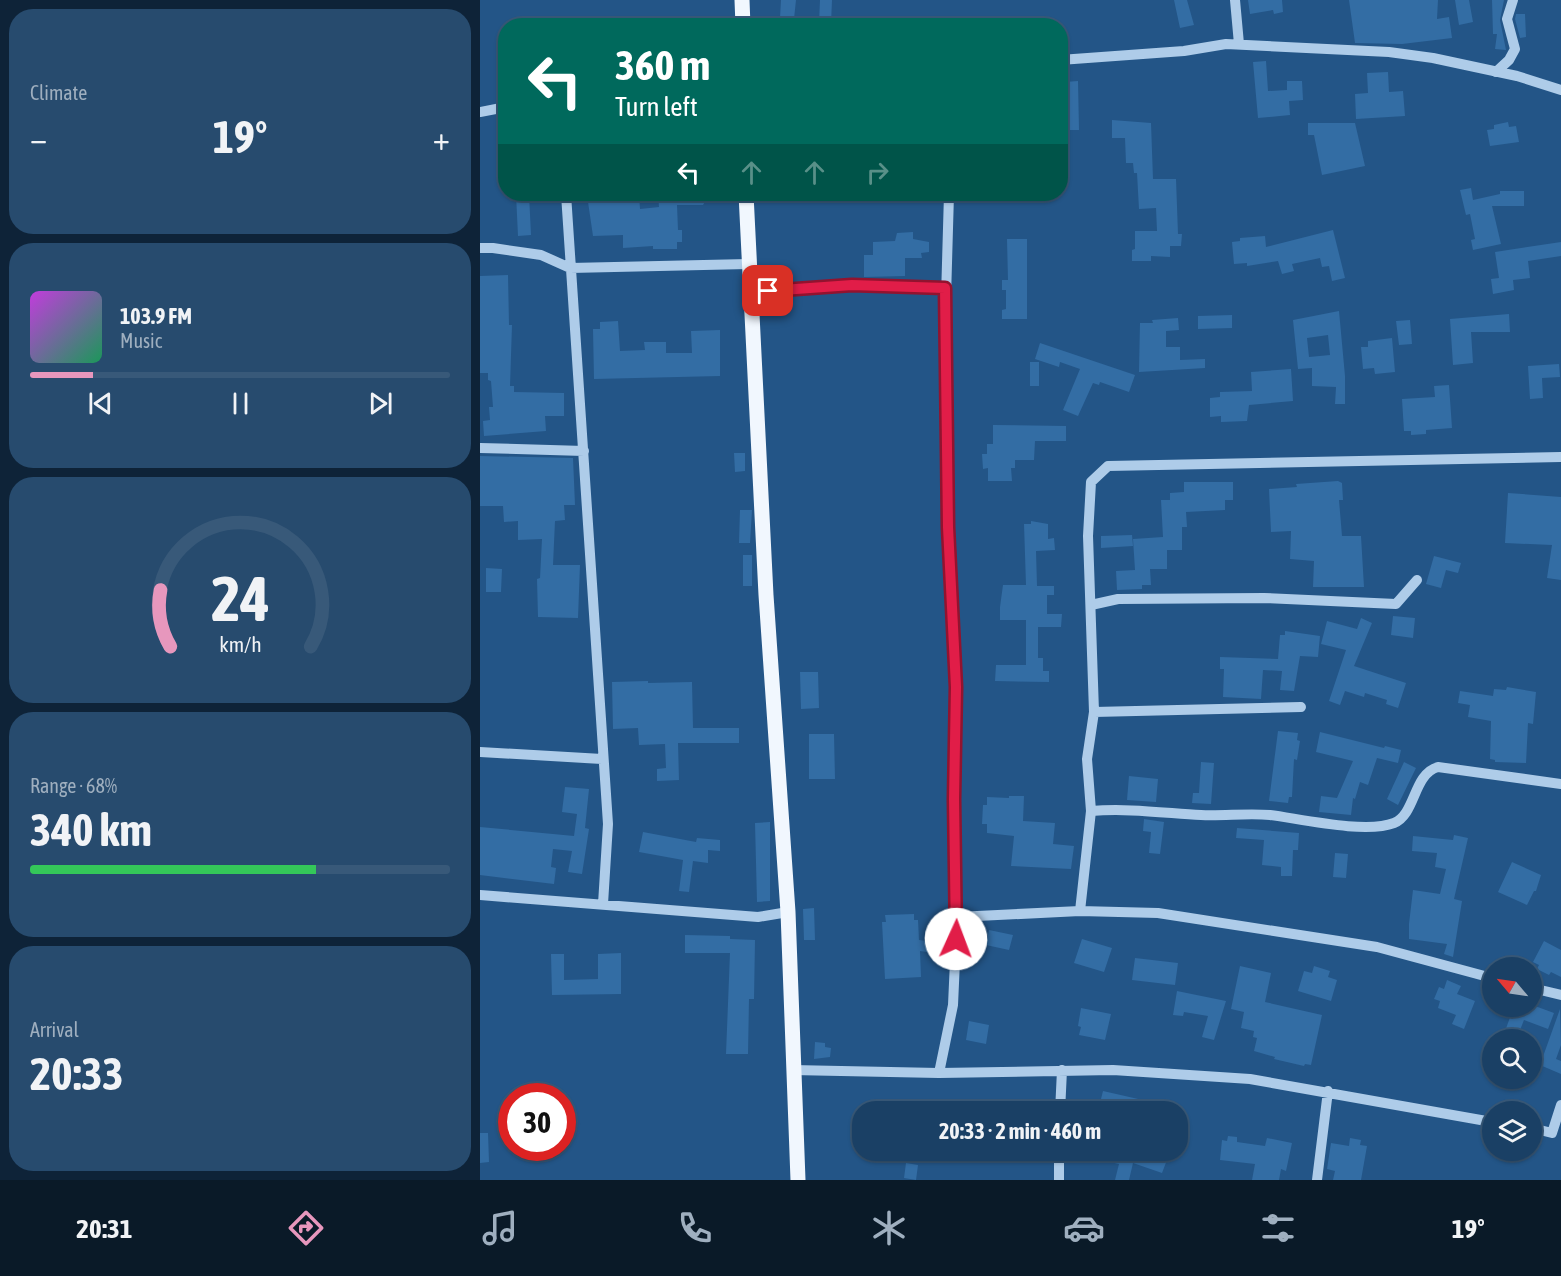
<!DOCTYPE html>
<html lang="en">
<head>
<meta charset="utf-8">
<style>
	body { margin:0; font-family:"Asap Condensed",sans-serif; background:#274b6e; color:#f1f3f6; height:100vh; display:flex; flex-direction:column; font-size:22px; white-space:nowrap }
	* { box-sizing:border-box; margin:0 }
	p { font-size:20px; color:#9fafbf }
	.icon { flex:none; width:33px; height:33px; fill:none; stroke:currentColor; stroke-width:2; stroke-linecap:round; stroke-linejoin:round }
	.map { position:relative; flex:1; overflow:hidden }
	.panel { display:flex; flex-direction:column; gap:9px; padding:9px; background:#0e2338; width:480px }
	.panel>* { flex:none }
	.top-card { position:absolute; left:18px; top:18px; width:570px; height:183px; border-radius:24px; box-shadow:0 2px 4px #0004,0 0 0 2px #385979; background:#00695c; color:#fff; overflow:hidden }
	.needle { width:39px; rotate:299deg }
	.buttons { position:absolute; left:1002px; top:957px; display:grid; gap:12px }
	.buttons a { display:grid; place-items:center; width:60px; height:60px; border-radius:50%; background:#1a4065; box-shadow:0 2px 4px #0004,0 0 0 2px #385979; font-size:30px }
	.speed { position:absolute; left:18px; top:1083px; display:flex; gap:12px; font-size:30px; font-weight:700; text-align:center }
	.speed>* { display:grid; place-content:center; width:78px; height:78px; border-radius:50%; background:#1a4065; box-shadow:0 2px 4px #0004,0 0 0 2px #385979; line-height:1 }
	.speed .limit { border:9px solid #d22; background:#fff; color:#111 }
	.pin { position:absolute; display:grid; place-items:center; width:51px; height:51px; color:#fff; margin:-26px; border-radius:12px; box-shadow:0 3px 9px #0006 }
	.me { position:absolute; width:66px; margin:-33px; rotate:2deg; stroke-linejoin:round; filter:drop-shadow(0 0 4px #0008) }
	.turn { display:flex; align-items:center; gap:21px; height:126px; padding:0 18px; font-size:27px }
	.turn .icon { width:78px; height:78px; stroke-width:2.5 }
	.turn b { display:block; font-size:42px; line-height:51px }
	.lanes { display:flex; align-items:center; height:57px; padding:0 18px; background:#0003; justify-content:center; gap:30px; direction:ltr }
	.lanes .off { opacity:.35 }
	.big { font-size:45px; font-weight:700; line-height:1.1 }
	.panel .card { flex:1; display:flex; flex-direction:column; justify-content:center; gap:9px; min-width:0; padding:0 21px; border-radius:24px; background:#274b6e }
	.panel .dial { align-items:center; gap:0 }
	.dial svg { height:156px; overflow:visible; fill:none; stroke:#385979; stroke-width:7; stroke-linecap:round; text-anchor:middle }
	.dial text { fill:#f1f3f6; stroke:none }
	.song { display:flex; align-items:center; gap:18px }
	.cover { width:72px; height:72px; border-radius:9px; background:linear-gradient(135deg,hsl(290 70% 55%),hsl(150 70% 35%)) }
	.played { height:6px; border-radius:3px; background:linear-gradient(90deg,#e797bd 15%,#385979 15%) }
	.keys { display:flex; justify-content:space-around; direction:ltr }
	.heat { display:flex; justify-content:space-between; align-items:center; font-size:33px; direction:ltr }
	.charge { height:9px; border-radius:4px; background:linear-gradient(90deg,#34c759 68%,#385979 0) }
	.trip { position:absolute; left:372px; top:1101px; width:336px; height:60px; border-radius:24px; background:#1a4065; box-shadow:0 2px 4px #0004,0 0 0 2px #385979; font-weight:700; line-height:60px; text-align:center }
	.tabs { display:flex; height:96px; justify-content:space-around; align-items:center; background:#0a1a28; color:#9fafbf }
	.tabs .icon { width:42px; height:42px }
	.tabs .selected { color:#e797bd }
	.tabs b { font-size:27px; color:#f1f3f6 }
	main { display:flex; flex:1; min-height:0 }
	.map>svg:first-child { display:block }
</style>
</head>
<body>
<main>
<section class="panel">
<div class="card"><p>Climate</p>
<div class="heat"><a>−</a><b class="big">19°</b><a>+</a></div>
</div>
<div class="card">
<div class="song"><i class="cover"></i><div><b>103.9 FM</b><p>Music</p></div></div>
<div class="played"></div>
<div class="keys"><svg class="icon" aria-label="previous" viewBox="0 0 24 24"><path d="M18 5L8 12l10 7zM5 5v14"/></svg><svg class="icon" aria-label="pause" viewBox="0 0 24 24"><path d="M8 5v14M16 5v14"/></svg><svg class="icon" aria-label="next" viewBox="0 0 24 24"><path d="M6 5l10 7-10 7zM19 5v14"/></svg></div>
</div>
<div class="card dial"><svg viewBox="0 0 100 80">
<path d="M14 69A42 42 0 1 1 86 69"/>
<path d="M14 69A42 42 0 0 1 9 40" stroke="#e797bd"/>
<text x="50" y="56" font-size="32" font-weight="700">24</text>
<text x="50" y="72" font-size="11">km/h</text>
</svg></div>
<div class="card"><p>Range · 68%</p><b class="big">340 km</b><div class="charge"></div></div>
<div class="card"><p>Arrival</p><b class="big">20:33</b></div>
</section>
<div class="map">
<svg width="1081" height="1180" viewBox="0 0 1081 1180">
	<rect width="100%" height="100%" fill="#235587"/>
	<path fill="#336da4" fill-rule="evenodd" d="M301,0H316L314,19L300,18Z
		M340,0H352L351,24L339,23Z
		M694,0H707L714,25L700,28Z
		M768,0H802L803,12L794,14L793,10L770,14Z
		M869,0H958L957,19L969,17L972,38L922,44L875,43Z
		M975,0H989L993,22L979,25Z
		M1012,0H1024L1020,20L1026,50L1015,49L1017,34H1013Z
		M1036,14H1045L1046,37L1040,38L1035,19Z
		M786,61L788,91L807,90V81H822L823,100L809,101L810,115L778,118L773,62Z
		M908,72L909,92L923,91L925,116L876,119L875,94L888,93L887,73Z
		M598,81L599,130H580V99H586L585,82Z
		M632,120L671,123L673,179H696L698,234H702L701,246H690V257L671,256V261H652V250L655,249V231H677L676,208L659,209L657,173H654L653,163H646L645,138H632Z
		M1028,122L1029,127L1036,126L1039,142L1010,146L1007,130L1014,129V125Z
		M828,123H875L885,166L842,175L834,135H828Z
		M991,188L993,200L1020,194V191H1044V206H1012L1021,244L993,250L991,240L995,239L990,214L986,215L980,190Z
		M36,194H49L51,235L38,236Z
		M112,194H159L160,209L179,207L178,195L230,194L223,205H197L198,230H202V242H197V249H173V246L143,248V235L113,236L108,202H112Z
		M853,230L865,278L852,281L849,266L842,267L840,258L812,264L814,271L802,274L798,261L767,266V263L754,264L752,242L760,241V238L785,236L786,247Z
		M433,232V239L449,242V252L441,253L442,258H425V276L384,277V255H393V242L415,241L417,233Z
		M527,239H547V319H522V310L526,309V290H522V280H528Z
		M1081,242V256L1048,261L1050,278L1033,280L1034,290L1013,294L1011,279L1019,278L1015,252Z
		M28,275L29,325H32L30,386H34V392L84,393V416H65L66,431L4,436L3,421L10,420L9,407H13L11,381L8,380V373H0V276Z
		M859,311L865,376V404H855L856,387L832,386V368L818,369L813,320ZM848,335L850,355L829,357L827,338Z
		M1029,314L1030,332H991L993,363L973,365L970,319Z
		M752,315V328L718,329V316Z
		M698,318L699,330L686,331V347H700V360L725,359V368L659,372L660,323H673L672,320Z
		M930,320L932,344L919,345L916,321Z
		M138,321L140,351L165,350L164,342H186V353H212L211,331L240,330V376L114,379L113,329H120V322Z
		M912,338L915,372L895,374L894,368L883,369L881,347H888V341Z
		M560,343L655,375L649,392L620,382L619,385L613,383L598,416L583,410L600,369L580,362L579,367L555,359Z
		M550,362H559V386H550Z
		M1079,364L1080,377L1062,378L1063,398L1050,399L1048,366Z
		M811,369L813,401L769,405L767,421L741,422V416L730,417V398L740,397V392L772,391L771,372Z
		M969,385L972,428L946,430V434L931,435V431H924L922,399L955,397L954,386Z
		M513,425L586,426V441H555L554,460H535V468H531L532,481H508V468L503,469L502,454H507V444H513Z
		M254,453H265V471L255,472Z
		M0,456L93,458L95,505H84L85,520L75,521L73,565H100L98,618L58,617L57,579L60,578L62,539L38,540V521L24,522L23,506H0Z
		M858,481L862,483L863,500H859L862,536H881L884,587H833L834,561L810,559L811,531L791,532L789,489L817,487L816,484Z
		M704,482H753V500H745V510L706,512L707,527H702V550H687V569H670L671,585H662V589L637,590L636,571L655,570L653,539L683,537L681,500H690V493L704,492Z
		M1028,493L1081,497V580L1067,578L1072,545L1025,543Z
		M260,510H272L270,543H259Z
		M551,521L568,524V539L574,538L575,550L556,551L557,586H574V595H567V614H582L581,627H558V658H563V671H569V682L515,681L516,665H546V620H520V607L523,585H546L544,524H551Z
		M652,535L653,546L621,548V536Z
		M263,555H272V586H263Z
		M954,556L981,563L978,573L966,570L961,588L946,584Z
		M6,568L22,569L21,592H6Z
		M913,616L935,618L933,638L911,635Z
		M881,618L892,623L874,666L926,683L918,708L906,704L907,700L885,693L884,697L865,691L860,705L849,701L866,650L841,644L847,621L877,629Z
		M805,631L840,636L838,657L820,656L814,691L800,690L802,671L783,670L781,699L743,697L744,669H740V657L798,659L800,635H805Z
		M320,672H338L339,708L321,709Z
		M168,681V683L212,682L213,728H259V743H198L199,780L177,781V769L186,768L185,744L159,745L158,728L133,729L132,682Z
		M1027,687L1056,692L1053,724L1048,723L1046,763L1015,762V760L1010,759L1011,721L988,717L990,705L978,703L980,691L1013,696L1014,689L1026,690Z
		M798,731L818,733L817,740L820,741L817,760L814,759L812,797H809L808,803L789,801Z
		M840,732L904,748L905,746L921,750L918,763L897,758L888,785L880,782L875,799L873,798L871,815L839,812L841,796L857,798L873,761L836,752Z
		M329,734H354L355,779H329Z
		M721,762L734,763L731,804L712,803L713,793H719Z
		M924,762L936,768L918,805L907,799Z
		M649,776L678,779L676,802L647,800Z
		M85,787L109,789L105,828L109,829L102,874L88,872L92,851L73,849L71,867L76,868L74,884L0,875V827L94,836L97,814L82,812Z
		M529,796H544L543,821L575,823L573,844L594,846L591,869L531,866L534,836L507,833V824H502L503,805H507V797L529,798Z
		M664,819L684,822L680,854L669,853L671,832L663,831Z
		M290,822V901L277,902L275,823Z
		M757,828L819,833L818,850H813L812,876H801V867L782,865L784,840L756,838Z
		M163,832L216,842L217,838L240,840V851L228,850V863L213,861L209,892L199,891L203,860L159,852Z
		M974,835L988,838L974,899L982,901L973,957L964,954L967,944L929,939V924L933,890L960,894L966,869L955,867L957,853L932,851L933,836L973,840Z
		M855,853L868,854L866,878L853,877Z
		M1032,862L1061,875L1056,891H1054L1047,905L1018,892Z
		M334,908L335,940H324L323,909Z
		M434,914V920H438L439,940L462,943L461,954L440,951L441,977L405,979L402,922H406L405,915Z
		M509,930L533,935L529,950L506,945Z
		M205,935L250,936V939L275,940L274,999H269L268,1054H246L250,953H205Z
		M602,939L632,948L624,972L594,963Z
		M1064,941L1081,950V977L1071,972L1069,975L1057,969L1059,965L1053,962Z
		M141,953V994L72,995L71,954H84V980L118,979V954Z
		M655,958L698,963L695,985L652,980Z
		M760,966L791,973L785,1002L842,1015L831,1065L825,1064L824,1066L794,1059L795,1057L774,1051L777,1038L773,1037L774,1031L761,1028L764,1012L751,1009Z
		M834,966L850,971L848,977L857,980L851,1001L818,991L824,971L832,973Z
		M967,980L981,986L977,994L995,1001L984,1029L972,1024L976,1015L958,1008L960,1001L954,999L959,987L964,989Z
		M697,991L746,1001L734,1040L722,1037L728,1016L704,1012L703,1016L693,1015Z
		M1034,1006H1055L1074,1013L1068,1029L1044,1020L1036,1040L1023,1037Z
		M601,1008L631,1014L625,1040L599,1035L601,1027L598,1026Z
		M1080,1009L1081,1045L1076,1059L1081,1061V1074L1060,1065Z
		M489,1021L509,1025L506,1044L486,1040Z
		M335,1042L345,1043V1047L351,1048L350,1057L334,1059Z
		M623,1091L667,1101L665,1112H649L650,1109L620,1103Z
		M0,1133H8L9,1162L0,1163Z
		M748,1136L757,1137V1142L785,1146L787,1138L812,1143L806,1171L801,1169L799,1180H772L775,1164L740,1160L742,1140L747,1141Z
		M870,1138L881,1140L880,1145L887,1146L881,1180H853L855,1171L847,1169L851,1143L869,1146Z
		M597,1150H644L687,1160L682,1173L653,1163L649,1180H635L639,1164L597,1155Z
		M426,1163L438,1165L436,1180L424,1178Z"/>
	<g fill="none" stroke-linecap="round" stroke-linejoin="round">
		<path stroke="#aecce9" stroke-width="10" d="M755,0L759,44
			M580,60L704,51L746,44L909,52L953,58L1037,76L1081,90
			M1016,72L1029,60L1035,49L1027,19L1033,0
			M0,112L26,107
			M86,194L128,824L123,904
			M0,248H13L61,255L90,268L268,264
			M271,293C336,285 400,286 465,288
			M0,448L104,451
			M611,605L638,599L784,598L916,604L937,580
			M614,712L821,707
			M0,752L122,759
			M611,811C648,808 685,813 721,815C744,816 768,813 790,815C821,819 886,834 914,823C936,814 933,774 958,767L1081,784
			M0,895L278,917L308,912
			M600,911L611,811L607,759L614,712L608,536L611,482L628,466L1081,457
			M477,917L600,911L678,913L897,947L1012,978
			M1052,988L1081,995
			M312,1070L459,1073L633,1070L770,1079L1012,1122
			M459,1073L473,1005L477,917L474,799V620L468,527L465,332L469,194
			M580,1112L582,1070
			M1052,1128L1072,1133L1081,1105
			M579,1180V1150
			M837,1180L848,1091"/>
		<path stroke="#f1f7fe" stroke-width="15" d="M262,0L263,26
			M266,194L286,595L308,912L318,1180"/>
	</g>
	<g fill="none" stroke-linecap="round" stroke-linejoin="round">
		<defs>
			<path id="route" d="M288,291L372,285L465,288L468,527L476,687L474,799L476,939"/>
		</defs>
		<use href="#route" stroke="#92132f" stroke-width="15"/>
		<use href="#route" stroke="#e11d48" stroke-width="10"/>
	</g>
</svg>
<div class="buttons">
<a><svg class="needle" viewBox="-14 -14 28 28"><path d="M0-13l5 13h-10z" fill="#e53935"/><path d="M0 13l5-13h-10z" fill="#9fafbf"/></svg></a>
<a><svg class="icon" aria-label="search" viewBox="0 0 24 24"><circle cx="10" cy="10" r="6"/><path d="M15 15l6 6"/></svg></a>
<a><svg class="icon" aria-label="layers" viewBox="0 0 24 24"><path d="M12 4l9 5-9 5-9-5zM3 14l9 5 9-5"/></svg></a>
</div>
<div class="speed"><div class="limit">30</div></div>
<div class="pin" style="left:288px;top:291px;background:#d93025"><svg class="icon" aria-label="arrive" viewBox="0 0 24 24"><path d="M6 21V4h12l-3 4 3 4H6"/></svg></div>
<svg class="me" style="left:476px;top:939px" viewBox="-20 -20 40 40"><circle r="19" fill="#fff"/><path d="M0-13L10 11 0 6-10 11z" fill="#e11d48"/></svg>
<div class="trip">20:33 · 2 min · 460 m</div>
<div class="top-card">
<div class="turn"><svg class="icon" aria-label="left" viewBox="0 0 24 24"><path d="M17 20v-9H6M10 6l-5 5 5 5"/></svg><div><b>360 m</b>Turn left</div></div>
<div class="lanes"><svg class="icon" aria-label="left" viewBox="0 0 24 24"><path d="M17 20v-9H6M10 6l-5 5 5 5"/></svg><svg class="icon off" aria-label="ahead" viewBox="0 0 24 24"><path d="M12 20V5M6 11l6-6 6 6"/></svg><svg class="icon off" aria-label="ahead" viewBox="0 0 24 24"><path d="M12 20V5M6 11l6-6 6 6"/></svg><svg class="icon off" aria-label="right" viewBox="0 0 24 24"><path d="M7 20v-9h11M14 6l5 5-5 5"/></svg></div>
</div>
</div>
</main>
<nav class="tabs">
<b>20:31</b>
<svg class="icon selected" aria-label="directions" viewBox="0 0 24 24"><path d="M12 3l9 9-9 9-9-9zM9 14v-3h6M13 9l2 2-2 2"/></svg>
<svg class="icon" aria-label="music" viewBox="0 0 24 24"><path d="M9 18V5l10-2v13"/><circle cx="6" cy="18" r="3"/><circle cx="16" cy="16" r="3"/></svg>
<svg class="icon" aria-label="phone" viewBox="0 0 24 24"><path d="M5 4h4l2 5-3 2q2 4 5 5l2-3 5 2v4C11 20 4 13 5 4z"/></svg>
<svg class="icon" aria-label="climate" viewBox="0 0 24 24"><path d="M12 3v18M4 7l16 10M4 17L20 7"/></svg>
<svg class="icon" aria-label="car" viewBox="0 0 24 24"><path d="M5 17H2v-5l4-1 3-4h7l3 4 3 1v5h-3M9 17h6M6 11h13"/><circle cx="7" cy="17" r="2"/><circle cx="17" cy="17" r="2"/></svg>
<svg class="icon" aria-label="filters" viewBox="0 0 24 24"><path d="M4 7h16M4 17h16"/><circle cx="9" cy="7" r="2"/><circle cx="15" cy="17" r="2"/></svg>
<b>19°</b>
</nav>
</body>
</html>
